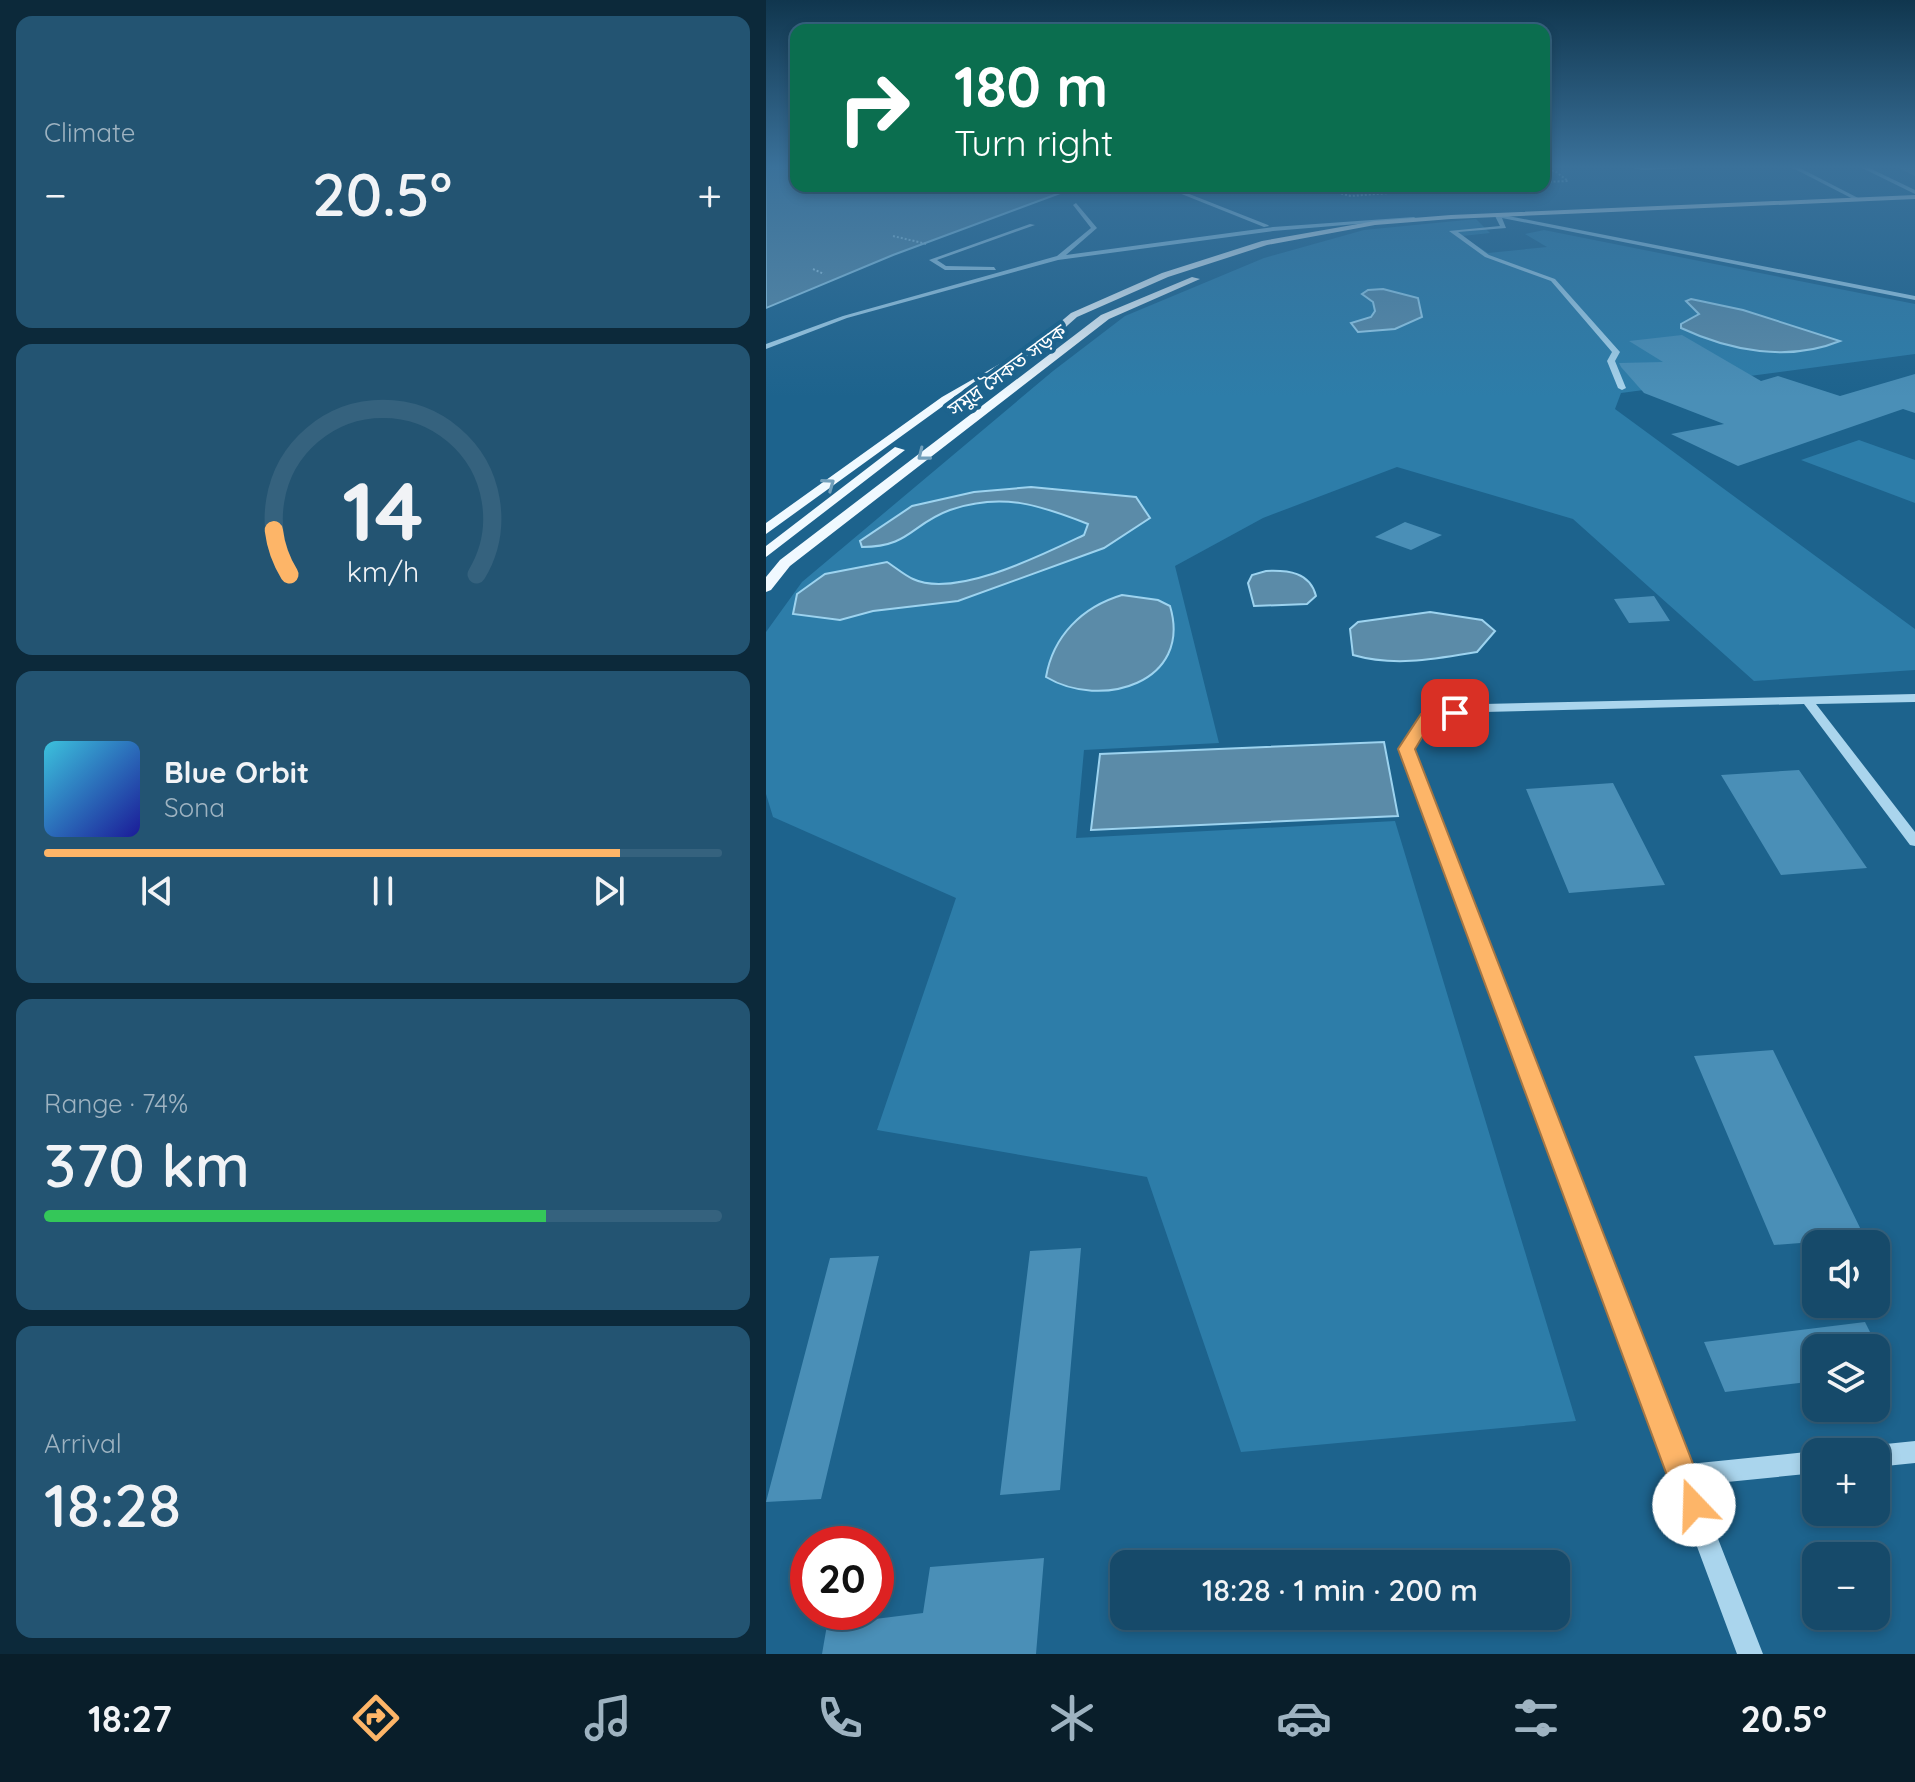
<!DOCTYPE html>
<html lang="en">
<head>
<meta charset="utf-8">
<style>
	body { margin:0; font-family:Quicksand,"Noto Sans Bengali",sans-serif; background:#235472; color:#f1f3f6; height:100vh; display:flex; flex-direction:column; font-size:30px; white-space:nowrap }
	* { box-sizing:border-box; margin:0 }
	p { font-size:26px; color:#9eb3c1 }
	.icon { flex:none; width:44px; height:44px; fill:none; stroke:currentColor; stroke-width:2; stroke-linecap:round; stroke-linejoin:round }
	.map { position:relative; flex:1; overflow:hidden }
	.sheet { display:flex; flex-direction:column; gap:16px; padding:16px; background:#0c293a; width:766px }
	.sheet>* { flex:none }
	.top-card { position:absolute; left:24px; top:24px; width:760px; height:168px; border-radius:16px; box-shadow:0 4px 12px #0003,0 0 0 2px #35627e; background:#0b6e4f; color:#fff; overflow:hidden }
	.tools { position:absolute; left:1036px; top:1230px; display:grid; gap:16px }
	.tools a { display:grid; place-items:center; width:88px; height:88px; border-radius:16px; background:#164a6a; box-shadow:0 4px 12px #0003,0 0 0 2px #35627e; font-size:40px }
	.speed { position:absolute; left:24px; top:1526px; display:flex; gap:16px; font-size:40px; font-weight:700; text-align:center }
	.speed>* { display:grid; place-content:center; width:104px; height:104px; border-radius:50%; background:#164a6a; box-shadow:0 4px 12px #0003,0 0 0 2px #35627e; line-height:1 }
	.speed .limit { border:12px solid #d22; background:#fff; color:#111 }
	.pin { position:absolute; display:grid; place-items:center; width:68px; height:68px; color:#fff; margin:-34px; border-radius:16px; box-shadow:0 4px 12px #0006 }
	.me { position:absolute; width:88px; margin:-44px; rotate:339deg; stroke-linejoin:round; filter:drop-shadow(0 0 6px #0008) }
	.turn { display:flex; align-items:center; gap:28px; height:168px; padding:0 32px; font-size:36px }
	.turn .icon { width:104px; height:104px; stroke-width:2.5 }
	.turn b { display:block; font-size:56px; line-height:68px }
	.big { font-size:60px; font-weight:600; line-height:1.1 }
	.sheet .widget { flex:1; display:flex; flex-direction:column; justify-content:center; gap:12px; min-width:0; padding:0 28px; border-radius:16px; background:#235472 }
	.sheet .dial { align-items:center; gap:0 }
	.dial svg { height:208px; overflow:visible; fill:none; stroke:#35627e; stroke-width:7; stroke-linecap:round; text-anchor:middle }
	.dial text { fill:#f1f3f6; stroke:none }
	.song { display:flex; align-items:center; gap:24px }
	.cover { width:96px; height:96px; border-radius:12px; background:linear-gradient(135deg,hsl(190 70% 55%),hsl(240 70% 35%)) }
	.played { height:8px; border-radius:4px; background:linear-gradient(90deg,#fdb568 85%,#35627e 85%) }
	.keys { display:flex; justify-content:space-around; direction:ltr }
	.heat { display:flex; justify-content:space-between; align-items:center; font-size:44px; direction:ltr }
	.charge { height:12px; border-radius:6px; background:linear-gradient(90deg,#34c759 74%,#35627e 0) }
	.trip { position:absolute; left:344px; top:1550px; width:460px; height:80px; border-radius:16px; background:#164a6a; box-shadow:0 4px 12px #0003,0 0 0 2px #35627e; font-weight:600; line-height:80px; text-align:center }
	.tab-bar { display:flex; height:128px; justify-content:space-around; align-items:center; background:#091e2a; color:#9eb3c1 }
	.tab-bar .icon { width:56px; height:56px }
	.tab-bar .on { color:#fdb568 }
	.tab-bar b { font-size:36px; color:#f1f3f6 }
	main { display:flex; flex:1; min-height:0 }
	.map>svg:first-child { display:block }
</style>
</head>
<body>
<main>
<section class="sheet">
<div class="widget"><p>Climate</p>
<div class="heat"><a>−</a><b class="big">20.5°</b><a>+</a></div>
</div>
<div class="widget dial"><svg viewBox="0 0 100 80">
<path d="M14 69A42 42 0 1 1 86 69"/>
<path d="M14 69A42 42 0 0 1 8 52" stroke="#fdb568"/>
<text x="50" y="56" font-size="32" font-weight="700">14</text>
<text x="50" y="72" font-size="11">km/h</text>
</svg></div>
<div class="widget">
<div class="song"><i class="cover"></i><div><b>Blue Orbit</b><p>Sona</p></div></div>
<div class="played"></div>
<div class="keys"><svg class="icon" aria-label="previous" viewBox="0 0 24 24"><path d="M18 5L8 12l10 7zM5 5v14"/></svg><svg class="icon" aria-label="pause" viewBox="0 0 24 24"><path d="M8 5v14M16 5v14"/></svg><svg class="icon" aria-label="next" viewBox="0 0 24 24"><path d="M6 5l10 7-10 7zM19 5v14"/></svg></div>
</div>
<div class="widget"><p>Range · 74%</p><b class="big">370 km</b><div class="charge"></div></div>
<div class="widget"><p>Arrival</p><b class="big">18:28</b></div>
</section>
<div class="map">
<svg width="1149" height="1654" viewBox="0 0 1149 1654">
	<rect width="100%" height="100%" fill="#1d638d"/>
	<path fill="#2d7da9" d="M710,219L724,233L696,236L722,253L781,247L759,234L778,230L1149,304V354L855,393L849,409L1149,629V670L988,681L807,519L631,467L497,518L409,566L453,743L318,750L310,838L629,821L810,1421L475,1452L381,1177L111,1130L190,898L7,817L0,794V632L36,582L287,371L359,316L498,258L598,230Z
		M1093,440L1149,460V503L1035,460Z"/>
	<path fill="#5b8ba8" stroke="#9dd3ef" stroke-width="2" d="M0,165H30V186H313L127,255L0,308Z
		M617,289L652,298L656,317L629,329L592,332L585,323L605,317L609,311L607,302L596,294L602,290Z
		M925,299L977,310L1074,341C1023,362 964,351 915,328V324L933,314L920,301Z
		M265,487L370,497L384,518L338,548L192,601L107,611L74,620L27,614L31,594L59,574L121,562C129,567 138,575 147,579C189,599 278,554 318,535L322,524C274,505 236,492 184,510C145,524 144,547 96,547L94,541L146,506L208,492Z
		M500,571C522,570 544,572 550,596L541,604L488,606L482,583L486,575Z
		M356,595L392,600L404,606C427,683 335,710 280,677C287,636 316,607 356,595Z
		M664,612L716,620L729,631L711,652C669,659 629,667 587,655L584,629L592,622Z
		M618,742L632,816L325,830L334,754Z"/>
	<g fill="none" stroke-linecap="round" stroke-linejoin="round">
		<path fill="#5b8ba8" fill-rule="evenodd" d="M1128,165L1149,167V176L1130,167Z"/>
	</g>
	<path fill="#4a8fb7" d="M916,335L995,381L1012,376L1074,396L1149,374V413L1137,409L972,466L905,434L958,424L878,393L855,367L853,363L897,362L863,341Z
		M639,522L676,535L645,550L609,537Z
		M888,596L904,621L863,623L848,599Z
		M1033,770L1101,868L1015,875L955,775Z
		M847,783L899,885L803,893L760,789Z
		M1007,1050L1099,1238L1008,1245L928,1056Z
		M315,1248L294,1490L234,1495L264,1251Z
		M113,1256L55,1499L0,1502L64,1258Z
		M1099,1322L1112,1348H1050V1381L959,1392L938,1342Z
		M278,1558L270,1654H56L61,1625L157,1613L164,1567Z"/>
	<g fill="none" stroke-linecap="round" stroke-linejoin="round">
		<path stroke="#aad5ed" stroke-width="2" stroke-dasharray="2 2" stroke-linecap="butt" d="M778,169L789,171L802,181L778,182
			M544,186L585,196L711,186
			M127,236L161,244
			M47,269L58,274"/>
		<path fill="#aad5ed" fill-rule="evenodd" d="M850,165L877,168L981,165L877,170Z
			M1021,165H1028L1096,200L1091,201Z
			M1090,165H1097L1149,190V194Z
			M403,186L502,225L503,226L498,227L398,187Z
			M310,203L331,228L300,255L507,227L648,217L651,219L507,231L292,260L81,318L0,349V344L77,316L291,256L325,228L307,205Z
			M732,214L1149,296V300L736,218L740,228L692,232L723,255L789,279L854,352L849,361L860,388L856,390L852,388L841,361L846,352L785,281L719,257L683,231L734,226L729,216Z
			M264,224L269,225L171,260L180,266L228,267L230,270H179L163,260Z
			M1149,694V702L1050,704L1149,832V846L1144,845L1038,704L718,712L665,720L646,749L923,1464L1050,1451L1052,1452H1050V1473L931,1485L997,1654H971L634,749L657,714L718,704Z
			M1149,1441V1463L1110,1467V1452H1100L1102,1448L1110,1445Z"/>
		<path fill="#f0f9ff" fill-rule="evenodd" d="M1149,195V199L685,219L609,225L501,245L402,277L311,317L275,349L184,401L0,534V523L176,397L267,345L305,313L396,273L496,241L609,221L685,215Z
			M426,277L434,279L343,319L24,566L5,590L0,592V577L14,560L335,315Z
			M129,447L139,450L0,557V546Z"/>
	</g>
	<defs><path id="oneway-chevron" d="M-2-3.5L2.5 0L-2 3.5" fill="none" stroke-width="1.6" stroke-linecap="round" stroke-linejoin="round" transform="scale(2)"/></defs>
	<g stroke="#719fbb">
		<use href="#oneway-chevron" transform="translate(157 455) rotate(142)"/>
		<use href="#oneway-chevron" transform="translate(63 484) rotate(-36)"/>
	</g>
	<linearGradient id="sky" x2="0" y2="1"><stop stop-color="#10364e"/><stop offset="0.42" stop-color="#3a719a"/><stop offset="1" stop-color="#3a719a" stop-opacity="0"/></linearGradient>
	<rect width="1149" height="397" fill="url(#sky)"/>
	<path fill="#fdb568" stroke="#a47644" stroke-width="2" d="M689,708L695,709V716L666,721L649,749L943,1505L938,1516L928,1520L917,1516L912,1505L632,749L655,714Z"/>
	<g text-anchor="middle" stroke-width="8" stroke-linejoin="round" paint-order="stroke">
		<g font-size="20" fill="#fff" stroke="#1d638d">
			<text transform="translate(241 370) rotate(-36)" y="7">সমুদ্র সৈকত সড়ক</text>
		</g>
	</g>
</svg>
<div class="tools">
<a><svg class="icon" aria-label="sound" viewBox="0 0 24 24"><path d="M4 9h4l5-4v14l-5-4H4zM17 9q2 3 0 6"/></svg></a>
<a><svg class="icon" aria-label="layers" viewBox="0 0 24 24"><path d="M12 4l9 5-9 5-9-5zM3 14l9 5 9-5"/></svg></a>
<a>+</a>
<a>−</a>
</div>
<div class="speed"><div class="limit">20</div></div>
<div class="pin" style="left:689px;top:713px;background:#d93025"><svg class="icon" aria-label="arrive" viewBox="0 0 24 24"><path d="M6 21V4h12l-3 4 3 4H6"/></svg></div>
<svg class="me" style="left:928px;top:1505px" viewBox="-20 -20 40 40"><circle r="19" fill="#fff"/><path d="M0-13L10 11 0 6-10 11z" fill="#fdb568"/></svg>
<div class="trip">18:28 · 1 min · 200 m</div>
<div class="top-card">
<div class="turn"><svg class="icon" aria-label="right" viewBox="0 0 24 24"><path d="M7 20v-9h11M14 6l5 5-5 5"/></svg><div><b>180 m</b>Turn right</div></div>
</div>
</div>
</main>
<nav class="tab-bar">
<b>18:27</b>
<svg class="icon on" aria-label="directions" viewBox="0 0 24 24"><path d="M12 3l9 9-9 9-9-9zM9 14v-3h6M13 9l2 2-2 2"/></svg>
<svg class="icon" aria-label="music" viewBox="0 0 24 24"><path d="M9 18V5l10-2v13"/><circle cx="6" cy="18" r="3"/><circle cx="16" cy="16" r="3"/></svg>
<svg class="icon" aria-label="phone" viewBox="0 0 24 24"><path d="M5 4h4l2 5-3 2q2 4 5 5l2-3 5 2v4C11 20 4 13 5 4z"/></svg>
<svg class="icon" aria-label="climate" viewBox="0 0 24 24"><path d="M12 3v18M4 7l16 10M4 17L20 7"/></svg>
<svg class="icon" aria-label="car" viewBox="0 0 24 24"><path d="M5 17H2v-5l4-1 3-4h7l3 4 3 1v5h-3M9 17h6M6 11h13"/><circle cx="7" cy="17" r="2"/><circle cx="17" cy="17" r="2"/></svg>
<svg class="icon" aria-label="filters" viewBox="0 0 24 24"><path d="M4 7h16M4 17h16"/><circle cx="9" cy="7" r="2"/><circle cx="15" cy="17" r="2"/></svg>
<b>20.5°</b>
</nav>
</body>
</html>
